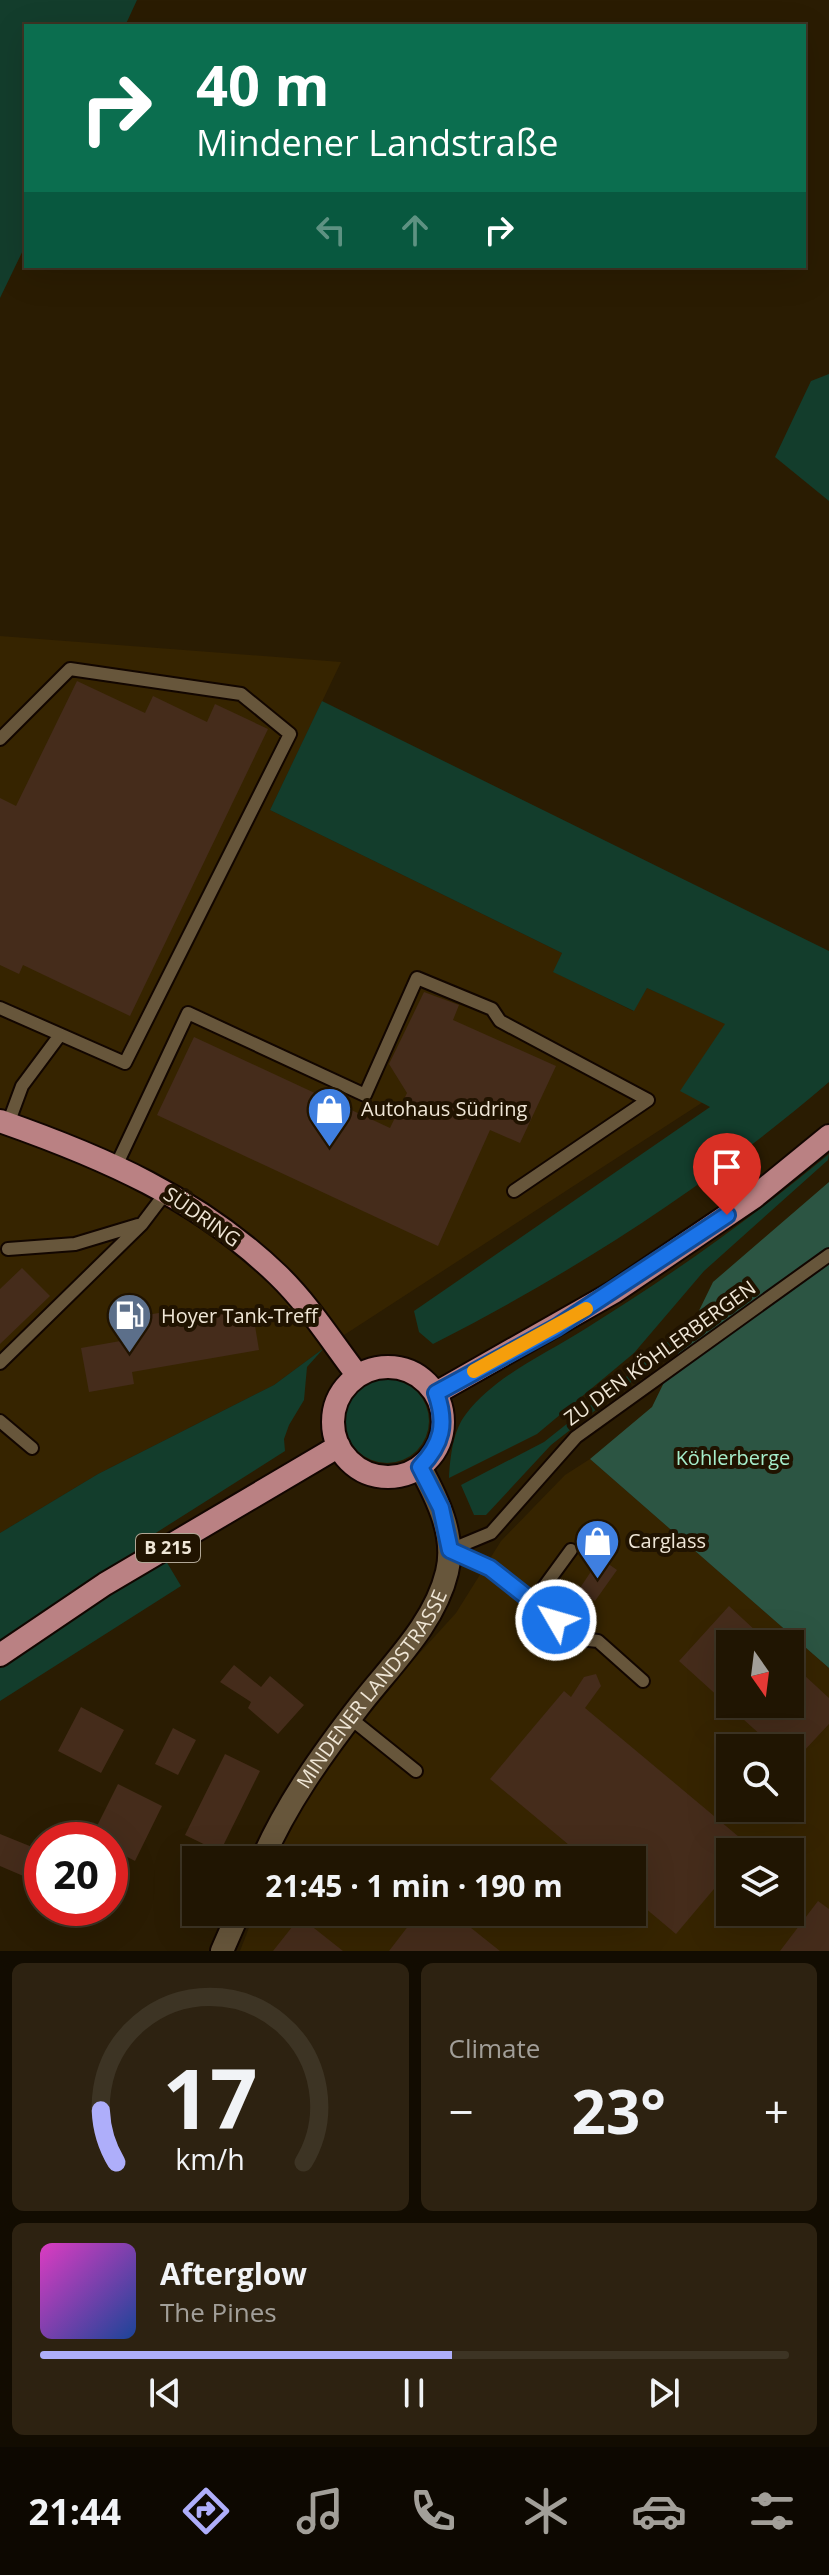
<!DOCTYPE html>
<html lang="en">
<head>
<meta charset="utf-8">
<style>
	body { margin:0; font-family:"Open Sans",sans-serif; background:#2d2211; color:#f1f3f6; height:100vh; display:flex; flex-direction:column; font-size:30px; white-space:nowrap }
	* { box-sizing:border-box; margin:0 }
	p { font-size:26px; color:#a29f99 }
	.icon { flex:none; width:44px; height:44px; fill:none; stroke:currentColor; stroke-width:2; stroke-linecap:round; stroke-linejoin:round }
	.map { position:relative; height:1951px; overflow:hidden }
	.side { display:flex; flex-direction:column; gap:12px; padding:12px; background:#120c01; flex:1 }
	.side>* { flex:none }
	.banner { position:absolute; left:24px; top:24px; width:782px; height:244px; border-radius:0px; box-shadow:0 8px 32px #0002,0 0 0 2px #3d3424; background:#0b6e4f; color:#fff; overflow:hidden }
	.needle { width:52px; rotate:166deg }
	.fabs { position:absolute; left:716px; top:1630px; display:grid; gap:16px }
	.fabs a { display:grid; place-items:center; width:88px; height:88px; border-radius:0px; background:#201502; box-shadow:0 8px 32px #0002,0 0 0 2px #3d3424; font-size:40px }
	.speed { position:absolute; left:24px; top:1822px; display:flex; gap:16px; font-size:40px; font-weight:700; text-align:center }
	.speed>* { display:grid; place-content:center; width:104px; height:104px; border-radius:50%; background:#201502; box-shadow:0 8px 32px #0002,0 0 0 2px #3d3424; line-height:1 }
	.speed .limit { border:12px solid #d22; background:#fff; color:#111 }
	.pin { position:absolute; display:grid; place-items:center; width:68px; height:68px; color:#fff; margin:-82px -34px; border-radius:50% 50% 50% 0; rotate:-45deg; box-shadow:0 0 8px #0007 }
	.pin .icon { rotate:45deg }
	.me { position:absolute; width:88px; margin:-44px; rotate:308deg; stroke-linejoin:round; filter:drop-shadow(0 0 6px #0008) }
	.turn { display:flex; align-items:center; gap:28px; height:168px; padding:0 40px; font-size:36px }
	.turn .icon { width:104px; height:104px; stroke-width:2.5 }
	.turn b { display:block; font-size:56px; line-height:68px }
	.lanes { display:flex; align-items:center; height:76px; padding:0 40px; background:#0003; justify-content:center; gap:40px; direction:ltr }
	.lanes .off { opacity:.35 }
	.big { font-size:60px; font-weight:700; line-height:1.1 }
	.side .card { flex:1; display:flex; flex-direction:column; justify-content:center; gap:12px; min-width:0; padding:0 28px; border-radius:12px; background:#2d2211 }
	.side .dial { align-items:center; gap:0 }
	.dial svg { height:208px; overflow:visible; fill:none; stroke:#3d3424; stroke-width:7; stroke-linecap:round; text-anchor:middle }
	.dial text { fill:#f1f3f6; stroke:none }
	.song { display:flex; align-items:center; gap:24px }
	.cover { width:96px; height:96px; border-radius:12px; background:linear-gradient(135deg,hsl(310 70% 55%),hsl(220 70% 35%)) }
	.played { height:8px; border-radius:4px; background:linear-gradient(90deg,#aeaefa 55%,#3d3424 55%) }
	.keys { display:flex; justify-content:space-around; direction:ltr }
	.heat { display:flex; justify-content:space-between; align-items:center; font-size:44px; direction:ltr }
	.side .tiles { flex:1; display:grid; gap:12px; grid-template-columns:1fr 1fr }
	.card:last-child { grid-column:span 2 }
	.trip { position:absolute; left:182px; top:1846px; width:464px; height:80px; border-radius:0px; background:#201502; box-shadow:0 8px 32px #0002,0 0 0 2px #3d3424; font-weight:700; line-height:80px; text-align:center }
	.tabs { display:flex; height:128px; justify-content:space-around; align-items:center; background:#0d0801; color:#a29f99 }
	.tabs .icon { width:56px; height:56px }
	.tabs .on { color:#aeaefa }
	.tabs b { font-size:36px; color:#f1f3f6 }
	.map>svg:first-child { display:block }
</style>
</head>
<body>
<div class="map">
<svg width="829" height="1951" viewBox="0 0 829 1951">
	<rect width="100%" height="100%" fill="#2a1c02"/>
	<path fill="#362400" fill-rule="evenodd" d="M0,636L341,662L270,810L562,953L554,972L633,1011L647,988L726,1024L681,1091L703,1102L324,1348L274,1385L98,1474L0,1533Z
		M590,1459L829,1668V1951H240L255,1912H632V1860H274L289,1822L378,1699L456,1613L501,1541L565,1475ZM730,1644H790V1704H730ZM730,1748H790V1808H730ZM730,1852H790V1912H730Z"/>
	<path fill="#133d2c" d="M0,0H137L125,26H26V244L0,298Z
		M829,374V501L775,457L811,381Z
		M322,701L829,951V1082C709,1185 573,1273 433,1344L419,1332L414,1311L710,1107L680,1091L725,1024L647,988L634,1011L553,972L562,953L270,810Z
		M829,1154L828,1160L704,1271L634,1353L537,1434L449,1478C450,1458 453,1430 466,1414C496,1375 544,1355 585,1329C670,1276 752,1218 829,1154Z
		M697,1315L686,1339L551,1445L486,1515H474L461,1485L544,1442L651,1357Z
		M324,1348L307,1367L304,1400L289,1425L284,1439L285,1451L151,1536L181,1586L0,1701V1533L98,1474L274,1385Z
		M345 1421a42 42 0 1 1 84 0a42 42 0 1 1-84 0Z"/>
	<path fill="#2c5543" d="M829,1182V1668L590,1459L652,1407L713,1282Z"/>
	<path fill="#452c1b" d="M77,681L145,713L153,696L207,722L215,704L268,729L130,1016L23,965L19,974L0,965V798L16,806Z
		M424,992L459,1005L453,1020L556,1066L520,1143L490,1130L438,1246L157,1115L194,1037L390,1128L407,1093L389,1064Z
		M22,1268L50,1296L0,1344V1289Z
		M252,1308L259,1350L132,1372L134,1384L89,1392L81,1348L126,1340L122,1319L171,1311L172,1322Z
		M600,1558L617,1570L595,1601L578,1591Z
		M729,1606L770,1644H730V1704H790V1662L829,1698V1724L790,1766V1748H775L679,1661Z
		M234,1665L261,1687L270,1676L304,1705L278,1734L248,1708L251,1702L220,1682Z
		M596,1674L601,1686L585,1708L757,1852H730V1870L676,1934L632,1897V1860H587L490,1779L564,1691L571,1697L584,1677Z
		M81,1707L124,1730L101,1773L58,1751Z
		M173,1728L196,1740L178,1775L155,1764Z
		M225,1754L260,1771L220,1852L185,1835Z
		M118,1784L162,1806L135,1861L110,1848V1840H90Z
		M0,1834L42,1851V1884L0,1866Z
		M818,1901L829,1909V1951H780Z
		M419,1912H451L500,1951H389Z
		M300,1917L343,1951H273Z"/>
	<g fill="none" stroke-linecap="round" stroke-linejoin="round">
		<defs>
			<path id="service" d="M0,739L70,669L241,694L290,734L125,1063L0,1008
				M8,1124L22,1086L60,1035
				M116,1166L188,1013L365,1095L417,978L492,1009L500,1021L648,1100L514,1191
				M8,1249L75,1244L138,1225
				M0,1363L142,1224L167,1191
				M0,1421L32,1448
				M450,1550L491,1533L576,1437L829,1255
				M450,1550L490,1568L580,1639L598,1641L643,1681
				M533,1602L571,1550
				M350,1718L416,1771"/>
			<g id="minor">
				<path id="s1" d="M262,1860C287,1803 322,1754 360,1705C392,1664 435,1623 447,1572C456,1536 437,1498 420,1467"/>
				<path d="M222,1951L239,1912"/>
			</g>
			<path id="primary" d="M0,1121C103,1157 198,1198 278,1275C309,1305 332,1342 358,1376
				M333 1422a55 55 0 1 1 110 0a55 55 0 1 1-110 0Z
				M436,1393L614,1292L753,1198L829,1136
				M0,1655L105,1584L339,1446"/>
		</defs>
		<use href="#service" stroke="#120600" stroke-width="16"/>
		<use href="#minor" stroke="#120600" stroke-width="26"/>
		<use href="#primary" stroke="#120600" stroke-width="26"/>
		<use href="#service" stroke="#67563b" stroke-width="12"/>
		<use href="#minor" stroke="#67563b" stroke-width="22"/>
		<use href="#primary" stroke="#ba8183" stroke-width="22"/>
	</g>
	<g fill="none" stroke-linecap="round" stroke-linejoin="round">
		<defs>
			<path id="route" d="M556,1620L490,1568L450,1550L441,1508L420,1467C442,1444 447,1424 436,1393L557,1327L727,1215"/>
		</defs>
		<use href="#route" stroke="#114b97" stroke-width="20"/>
		<use href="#route" stroke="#1a73e8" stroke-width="14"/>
		<path stroke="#f59e0b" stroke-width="14" d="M474,1371L586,1309"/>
	</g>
	<defs>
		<symbol id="shop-pin" viewBox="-11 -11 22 30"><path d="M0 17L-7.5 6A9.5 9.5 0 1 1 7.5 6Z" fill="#3f7fe0" stroke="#201300"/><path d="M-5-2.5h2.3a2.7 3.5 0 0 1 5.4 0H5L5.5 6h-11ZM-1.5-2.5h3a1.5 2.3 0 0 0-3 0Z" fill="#fff"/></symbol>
		<symbol id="fuel-pin" viewBox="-11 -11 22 30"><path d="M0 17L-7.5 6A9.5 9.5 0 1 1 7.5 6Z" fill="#5c6f8a" stroke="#201300"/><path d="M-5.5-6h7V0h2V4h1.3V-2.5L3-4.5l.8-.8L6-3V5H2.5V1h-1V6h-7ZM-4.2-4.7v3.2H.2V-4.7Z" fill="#fff"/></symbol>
	</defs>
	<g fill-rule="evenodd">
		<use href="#shop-pin" x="304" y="1084" width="51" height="69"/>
		<use href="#fuel-pin" x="104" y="1290" width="51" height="69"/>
		<use href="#shop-pin" x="572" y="1516" width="51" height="69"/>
	</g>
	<g text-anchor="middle" stroke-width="8" stroke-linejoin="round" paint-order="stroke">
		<rect fill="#201300" stroke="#b1a796" stroke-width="2" x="136" y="1534" width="64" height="28" rx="6"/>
		<g font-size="18" font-weight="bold" fill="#efe6d6">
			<text x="168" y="1554">B 215</text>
		</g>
		<g font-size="20" fill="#efe6d6" stroke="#201300" text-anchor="start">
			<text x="361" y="1116">Autohaus Südring</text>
			<text x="161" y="1323">Hoyer Tank-Treff</text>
			<text x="628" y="1548">Carglass</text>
		</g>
		<g font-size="20" fill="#efe6d6" stroke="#201300">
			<text transform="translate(202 1217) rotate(35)" y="7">SÜDRING</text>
			<text transform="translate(660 1353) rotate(-36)" y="7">ZU DEN KÖHLERBERGEN</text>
			<text dy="7" stroke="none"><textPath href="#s1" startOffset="204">MINDENER LANDSTRASSE</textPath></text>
		</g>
		<g font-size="20" fill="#a6eecb" stroke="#201300">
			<text x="733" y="1465">Köhlerberge</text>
		</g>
	</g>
</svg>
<div class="fabs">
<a><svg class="needle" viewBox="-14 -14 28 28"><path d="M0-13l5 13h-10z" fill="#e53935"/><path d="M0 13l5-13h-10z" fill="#a29f99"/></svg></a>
<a><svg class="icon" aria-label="search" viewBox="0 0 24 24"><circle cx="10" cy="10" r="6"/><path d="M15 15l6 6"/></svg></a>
<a><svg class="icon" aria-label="layers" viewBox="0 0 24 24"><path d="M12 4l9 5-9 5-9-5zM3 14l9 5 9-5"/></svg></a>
</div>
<div class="speed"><div class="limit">20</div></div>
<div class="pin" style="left:727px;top:1215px;background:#d93025"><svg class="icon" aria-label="arrive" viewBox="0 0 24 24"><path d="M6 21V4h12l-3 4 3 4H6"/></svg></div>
<svg class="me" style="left:556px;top:1620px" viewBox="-20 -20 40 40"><circle r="17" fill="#1a73e8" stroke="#fff" stroke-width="3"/><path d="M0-11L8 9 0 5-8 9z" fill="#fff"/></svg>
<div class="trip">21:45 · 1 min · 190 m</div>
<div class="banner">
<div class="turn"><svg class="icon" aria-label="right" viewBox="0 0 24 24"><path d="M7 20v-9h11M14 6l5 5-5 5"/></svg><div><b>40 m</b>Mindener Landstraße</div></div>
<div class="lanes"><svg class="icon off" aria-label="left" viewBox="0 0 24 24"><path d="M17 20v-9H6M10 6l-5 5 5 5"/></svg><svg class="icon off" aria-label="ahead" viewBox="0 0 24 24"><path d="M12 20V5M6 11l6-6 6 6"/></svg><svg class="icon" aria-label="right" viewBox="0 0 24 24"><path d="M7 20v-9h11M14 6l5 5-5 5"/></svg></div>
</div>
</div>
<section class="side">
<div class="tiles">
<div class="card dial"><svg viewBox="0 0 100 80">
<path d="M14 69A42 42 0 1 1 86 69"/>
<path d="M14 69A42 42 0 0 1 8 49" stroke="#aeaefa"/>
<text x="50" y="56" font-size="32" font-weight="700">17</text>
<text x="50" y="72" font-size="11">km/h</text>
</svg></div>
<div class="card"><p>Climate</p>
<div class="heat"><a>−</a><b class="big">23°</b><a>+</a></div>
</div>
<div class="card">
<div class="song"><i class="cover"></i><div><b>Afterglow</b><p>The Pines</p></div></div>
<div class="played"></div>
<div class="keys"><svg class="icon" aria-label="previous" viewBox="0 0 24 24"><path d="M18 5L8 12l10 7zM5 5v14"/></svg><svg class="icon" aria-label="pause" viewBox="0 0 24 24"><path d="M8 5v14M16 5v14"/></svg><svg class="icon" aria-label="next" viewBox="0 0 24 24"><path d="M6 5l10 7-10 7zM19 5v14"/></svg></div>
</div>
</div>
</section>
<nav class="tabs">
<b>21:44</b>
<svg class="icon on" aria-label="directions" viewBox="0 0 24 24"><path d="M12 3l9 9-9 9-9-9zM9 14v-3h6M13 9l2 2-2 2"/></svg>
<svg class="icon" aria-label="music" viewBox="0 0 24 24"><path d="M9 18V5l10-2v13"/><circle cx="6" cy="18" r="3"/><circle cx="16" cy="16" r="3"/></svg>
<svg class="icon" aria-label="phone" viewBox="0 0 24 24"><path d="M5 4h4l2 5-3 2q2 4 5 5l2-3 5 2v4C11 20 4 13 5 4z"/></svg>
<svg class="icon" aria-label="climate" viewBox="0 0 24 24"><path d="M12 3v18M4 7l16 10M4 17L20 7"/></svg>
<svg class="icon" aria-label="car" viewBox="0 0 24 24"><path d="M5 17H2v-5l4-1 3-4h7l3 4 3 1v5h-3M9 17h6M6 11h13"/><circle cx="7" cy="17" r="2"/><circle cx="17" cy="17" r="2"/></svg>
<svg class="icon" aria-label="filters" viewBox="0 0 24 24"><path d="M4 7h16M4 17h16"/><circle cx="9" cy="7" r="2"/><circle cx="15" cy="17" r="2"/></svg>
</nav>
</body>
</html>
